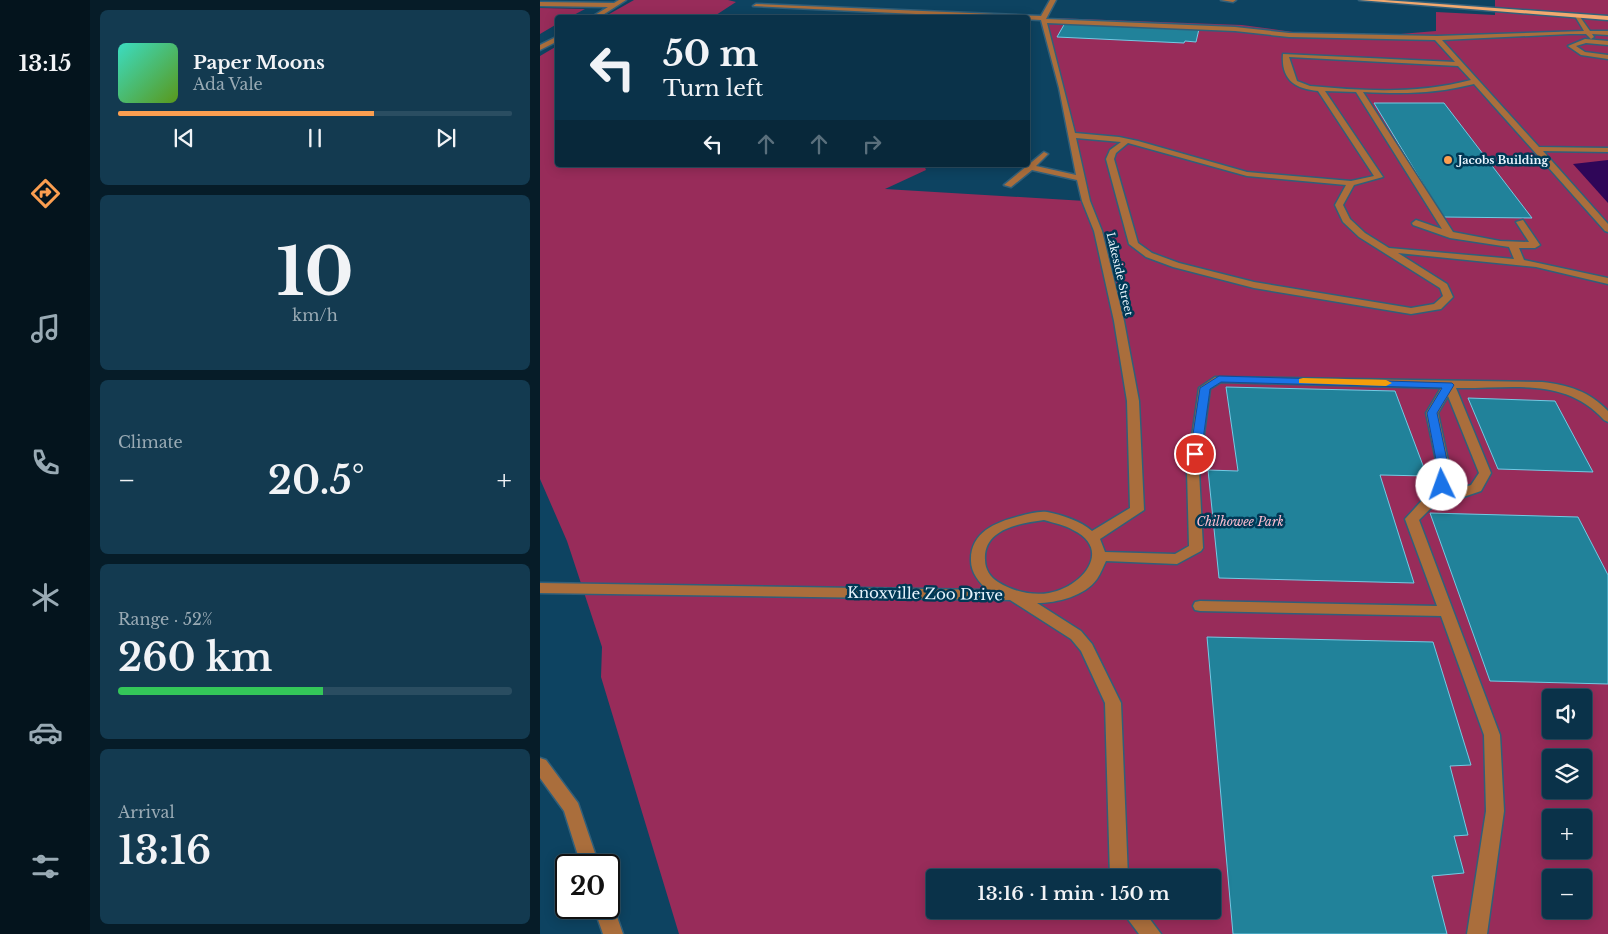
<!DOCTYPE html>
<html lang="en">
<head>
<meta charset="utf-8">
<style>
	body { margin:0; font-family:"Libre Baskerville",serif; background:#133a50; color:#f1f3f6; height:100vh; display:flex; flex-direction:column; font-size:19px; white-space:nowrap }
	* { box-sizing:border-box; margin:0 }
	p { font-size:16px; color:#99aab4 }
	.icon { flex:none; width:28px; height:28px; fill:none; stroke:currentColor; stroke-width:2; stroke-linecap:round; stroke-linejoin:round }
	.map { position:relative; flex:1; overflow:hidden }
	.sheet { display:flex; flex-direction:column; gap:10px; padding:10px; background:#061c28; width:450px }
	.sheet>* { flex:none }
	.banner { position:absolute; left:15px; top:15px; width:475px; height:152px; border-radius:5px; box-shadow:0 2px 12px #0003,0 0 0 1px #2a4d61; background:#0a3249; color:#f1f3f6; overflow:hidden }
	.tools { position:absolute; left:1002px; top:689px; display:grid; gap:10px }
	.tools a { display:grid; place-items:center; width:50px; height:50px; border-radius:5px; background:#0a3249; box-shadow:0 2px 12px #0003,0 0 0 1px #2a4d61; font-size:25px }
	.speed { position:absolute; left:15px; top:854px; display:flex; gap:10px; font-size:25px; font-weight:700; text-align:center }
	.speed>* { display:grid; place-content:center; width:65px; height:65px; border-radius:50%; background:#0a3249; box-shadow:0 2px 12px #0003,0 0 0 1px #2a4d61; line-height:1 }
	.speed .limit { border:2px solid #111; border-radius:8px; background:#fff; color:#111 }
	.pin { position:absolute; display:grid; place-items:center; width:42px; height:42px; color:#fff; margin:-21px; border:2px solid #fff; border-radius:50%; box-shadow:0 1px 5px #0007 }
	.me { position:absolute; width:55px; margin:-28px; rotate:357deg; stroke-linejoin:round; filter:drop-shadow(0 0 4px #0008) }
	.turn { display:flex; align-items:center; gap:18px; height:105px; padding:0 25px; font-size:22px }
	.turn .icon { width:65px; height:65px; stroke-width:2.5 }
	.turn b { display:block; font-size:35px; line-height:42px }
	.lanes { display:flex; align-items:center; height:48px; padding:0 25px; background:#0003; justify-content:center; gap:25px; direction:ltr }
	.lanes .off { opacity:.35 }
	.big { font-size:38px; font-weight:600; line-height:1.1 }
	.sheet .tile { flex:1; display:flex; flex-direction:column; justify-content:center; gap:8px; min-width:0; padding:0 18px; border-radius:8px; background:#133a50 }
	.sheet .dial { align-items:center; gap:0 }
	.dial b { font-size:65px; line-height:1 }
	.song { display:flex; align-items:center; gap:15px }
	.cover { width:60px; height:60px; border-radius:8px; background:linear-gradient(135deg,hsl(170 70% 55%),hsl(90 70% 35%)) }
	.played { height:5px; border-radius:2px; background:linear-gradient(90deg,#fb9e50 65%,#2a4d61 65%) }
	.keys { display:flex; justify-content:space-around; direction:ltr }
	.heat { display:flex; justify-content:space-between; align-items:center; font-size:28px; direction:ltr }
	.charge { height:8px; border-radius:4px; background:linear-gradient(90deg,#34c759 52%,#2a4d61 0) }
	.trip { position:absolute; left:386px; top:869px; width:295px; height:50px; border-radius:5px; background:#0a3249; box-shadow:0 2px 12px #0003,0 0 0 1px #2a4d61; font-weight:600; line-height:50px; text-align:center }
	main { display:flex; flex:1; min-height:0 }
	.menu { display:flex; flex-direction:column; width:90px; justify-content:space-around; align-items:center; background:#04141d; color:#99aab4 }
	.menu .icon { width:35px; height:35px }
	.menu .active { color:#fb9e50 }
	.menu b { font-size:22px; color:#f1f3f6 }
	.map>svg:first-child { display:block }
</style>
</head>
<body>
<main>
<nav class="menu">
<b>13:15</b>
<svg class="icon active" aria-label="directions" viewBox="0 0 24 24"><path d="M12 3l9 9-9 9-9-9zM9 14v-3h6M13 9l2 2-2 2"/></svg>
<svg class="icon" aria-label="music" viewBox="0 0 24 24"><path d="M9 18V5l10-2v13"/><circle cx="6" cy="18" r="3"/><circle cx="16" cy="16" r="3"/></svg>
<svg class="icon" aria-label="phone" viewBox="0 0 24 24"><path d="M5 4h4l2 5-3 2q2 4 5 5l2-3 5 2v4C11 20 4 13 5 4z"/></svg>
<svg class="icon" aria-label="climate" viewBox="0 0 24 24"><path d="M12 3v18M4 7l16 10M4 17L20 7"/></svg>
<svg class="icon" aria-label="car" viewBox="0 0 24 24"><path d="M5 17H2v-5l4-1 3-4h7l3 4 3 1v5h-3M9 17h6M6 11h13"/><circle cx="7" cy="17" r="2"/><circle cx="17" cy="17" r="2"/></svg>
<svg class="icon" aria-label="filters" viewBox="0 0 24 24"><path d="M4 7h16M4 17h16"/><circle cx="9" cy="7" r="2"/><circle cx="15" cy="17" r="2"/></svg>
</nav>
<section class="sheet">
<div class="tile">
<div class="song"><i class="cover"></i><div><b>Paper Moons</b><p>Ada Vale</p></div></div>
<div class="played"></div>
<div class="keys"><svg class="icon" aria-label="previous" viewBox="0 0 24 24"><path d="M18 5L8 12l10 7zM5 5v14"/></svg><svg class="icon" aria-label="pause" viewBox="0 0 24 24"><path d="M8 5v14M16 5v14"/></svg><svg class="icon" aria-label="next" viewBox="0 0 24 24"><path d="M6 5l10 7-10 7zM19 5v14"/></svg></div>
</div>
<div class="tile dial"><b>10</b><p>km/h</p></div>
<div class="tile"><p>Climate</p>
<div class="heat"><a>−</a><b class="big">20.5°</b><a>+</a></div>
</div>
<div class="tile"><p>Range · 52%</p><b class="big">260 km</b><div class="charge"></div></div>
<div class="tile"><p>Arrival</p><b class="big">13:16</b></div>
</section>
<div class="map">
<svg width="1068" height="934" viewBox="0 0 1068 934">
	<rect width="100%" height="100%" fill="#0d4361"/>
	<path fill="#982c5a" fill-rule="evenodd" d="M94,0H188L196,2L173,17H64Z
		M955,0H1068V934H139L61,677L62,647L27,541L0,479V56L17,46L18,165H384L386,170L345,189L545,201L504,21L513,18L702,25L753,32L848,35L896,31V12L955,15ZM1011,698H1044V730H1011ZM1011,758H1044V790H1011ZM1011,818H1044V850H1011ZM395,878H672V910H395ZM1011,878H1044V910H1011Z
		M0,8L45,9L30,17L18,18L17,24L0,34Z"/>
	<path fill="#2f0658" d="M1068,160V203L1033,164Z"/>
	<path fill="#21829a" stroke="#72cbe4" d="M525,23L659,29L656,42L645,41L644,43L517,37Z
		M834,103H904L992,218L903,217Z
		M686,387L855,391L887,476L840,475L874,583L679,578L668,470L698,471Z
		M928,398L1015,401L1053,472L958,469Z
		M890,513L1038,517L1068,575V684L950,681Z
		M667,637L893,642L931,765L910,766L928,835L914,836L924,873L892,876L907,934H693Z"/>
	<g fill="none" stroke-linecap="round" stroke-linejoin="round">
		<defs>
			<path id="minor" d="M79,0H86L58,18H50L68,7L0,6V2L74,3Z
				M510,0H516L506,19L695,27L749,33L897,36L1044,31L1035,16L1038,14L1050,31H1068V35L1052,34L1054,37L1051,39L1046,34H1030L902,40L999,147L1068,148V152L1003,151L1068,224V232L1065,231L934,84C894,94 864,94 823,92L913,232L960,241L989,242L976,222L983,220L1000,245L995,248H979L984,260L1068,278V284L996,267L858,253L907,284L913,297L901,309L871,314L714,288L633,267L606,257L589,244L566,159L570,150L581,142L536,138L550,201L562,231L584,321L599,401L604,510L560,539L565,552L635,554L649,546L647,471L659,388L675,377L1002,382C1028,385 1049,391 1068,411V422L1064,420C1025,376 970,389 916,388L951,473L941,491L891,508L879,520L960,735L964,811L947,934H927L946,811L944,735L901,616L660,611L655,610L653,606L655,602L660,601L897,606L865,519L897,484V465L886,413L901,388L681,382L670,389L659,471L663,548L661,551L637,564L566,561C563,567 561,573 557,579C545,596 517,603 497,603L541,631L552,644L581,703L588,878H570L565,703L541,651L531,639L470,600L0,593V583L448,590C439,583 431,572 431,561C430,532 456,522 480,516C488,514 498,511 507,512C522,515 541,521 552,531L590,508L587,401L574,321L554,231L542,201L537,180L492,170L471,187L464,185L504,152L508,154L496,166L536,175L519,88L501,20L213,6L216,4L501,16ZM507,23L695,31L749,37L895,40L915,62L743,54C741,79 754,89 778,91L834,176L811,181L707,172L598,141L579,137L535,133ZM749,57L918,66L931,80C879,94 823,91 770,86L757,81ZM785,91L816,92L902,229L876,220L872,223L873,225L910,238L969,247L974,259L849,248L825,233L810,219L803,205L814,185L843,177ZM588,143L707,176L806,185L795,205L803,222L819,237L900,288L903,296L894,304L871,308L714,282L639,263L612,253L598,243L574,159L576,153ZM908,396L939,473L931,485L901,495L909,485V465L898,413ZM504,520C514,523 525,525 533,530C574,550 541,588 509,593C492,596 472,591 458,582C450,577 445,569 445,560C443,529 480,523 504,520Z
				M681,0H696L693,2Z
				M18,36V41L0,50V45Z
				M1045,39L1068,41V45L1046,43L1036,46L1045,52L1068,55V59L1041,55L1028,46Z
				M0,758L6,760L38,803L59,865H41L24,811L0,778Z
				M69,901L74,908L83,934H63L54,908H69Z
				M581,910H603L621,934H599Z"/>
			<path id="major" d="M819,0H844L1068,16V20Z"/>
		</defs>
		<use href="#minor" stroke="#305f7a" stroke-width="3"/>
		<use href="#major" stroke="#305f7a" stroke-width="3"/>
		<use href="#minor" fill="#aa6e3c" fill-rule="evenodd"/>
		<use href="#major" fill="#f2a96f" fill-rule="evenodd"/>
	</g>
	<path fill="#1a73e8" stroke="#114b97" d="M679,376L912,383L914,385L897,413L908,465V485L902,489L897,485V465L887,413L902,388L681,382L670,389L661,454L659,457H651L650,454L660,388Z"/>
	<path fill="#f59e0b" d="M763,378L846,380L852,383L846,386L759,383V379Z"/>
	<circle fill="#fb9e50" stroke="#003855" stroke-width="2" cx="908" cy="160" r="5"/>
	<g text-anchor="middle" stroke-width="5" stroke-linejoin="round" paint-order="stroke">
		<g font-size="11" font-weight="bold" fill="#e7f4fd" stroke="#003855" text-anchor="start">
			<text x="918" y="164">Jacobs Building</text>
		</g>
		<g font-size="11" fill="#e7f4fd" stroke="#003855">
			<text transform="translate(580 274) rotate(77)" y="4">Lakeside Street</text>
		</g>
		<g font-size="12" font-style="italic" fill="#febed1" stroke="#003855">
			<text x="700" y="526">Chilhowee Park</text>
		</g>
		<g font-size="15" fill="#e7f4fd" stroke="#003855">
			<text transform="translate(385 594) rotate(1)" y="5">Knoxville Zoo Drive</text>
		</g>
	</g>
</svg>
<div class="tools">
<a><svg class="icon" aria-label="sound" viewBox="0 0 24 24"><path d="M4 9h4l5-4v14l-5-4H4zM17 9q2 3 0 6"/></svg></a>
<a><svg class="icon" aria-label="layers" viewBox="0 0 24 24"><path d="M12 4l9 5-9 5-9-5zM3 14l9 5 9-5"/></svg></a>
<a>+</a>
<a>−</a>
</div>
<div class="speed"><div class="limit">20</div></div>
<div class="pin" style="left:655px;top:454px;background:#d93025"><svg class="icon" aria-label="arrive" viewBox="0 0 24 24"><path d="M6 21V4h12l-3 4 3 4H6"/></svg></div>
<svg class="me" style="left:902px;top:485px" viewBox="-20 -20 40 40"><circle r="19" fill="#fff"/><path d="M0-13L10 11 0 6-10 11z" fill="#1a73e8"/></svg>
<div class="trip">13:16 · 1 min · 150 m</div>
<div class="banner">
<div class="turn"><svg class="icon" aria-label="left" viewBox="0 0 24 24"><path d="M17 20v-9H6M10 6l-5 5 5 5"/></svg><div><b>50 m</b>Turn left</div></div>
<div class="lanes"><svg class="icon" aria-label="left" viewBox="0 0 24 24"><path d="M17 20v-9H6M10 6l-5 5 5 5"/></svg><svg class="icon off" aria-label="ahead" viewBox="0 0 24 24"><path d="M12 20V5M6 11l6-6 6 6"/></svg><svg class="icon off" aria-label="ahead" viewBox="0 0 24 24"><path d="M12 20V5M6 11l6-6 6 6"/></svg><svg class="icon off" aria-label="right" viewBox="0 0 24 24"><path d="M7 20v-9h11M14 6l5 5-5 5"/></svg></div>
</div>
</div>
</main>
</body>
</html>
